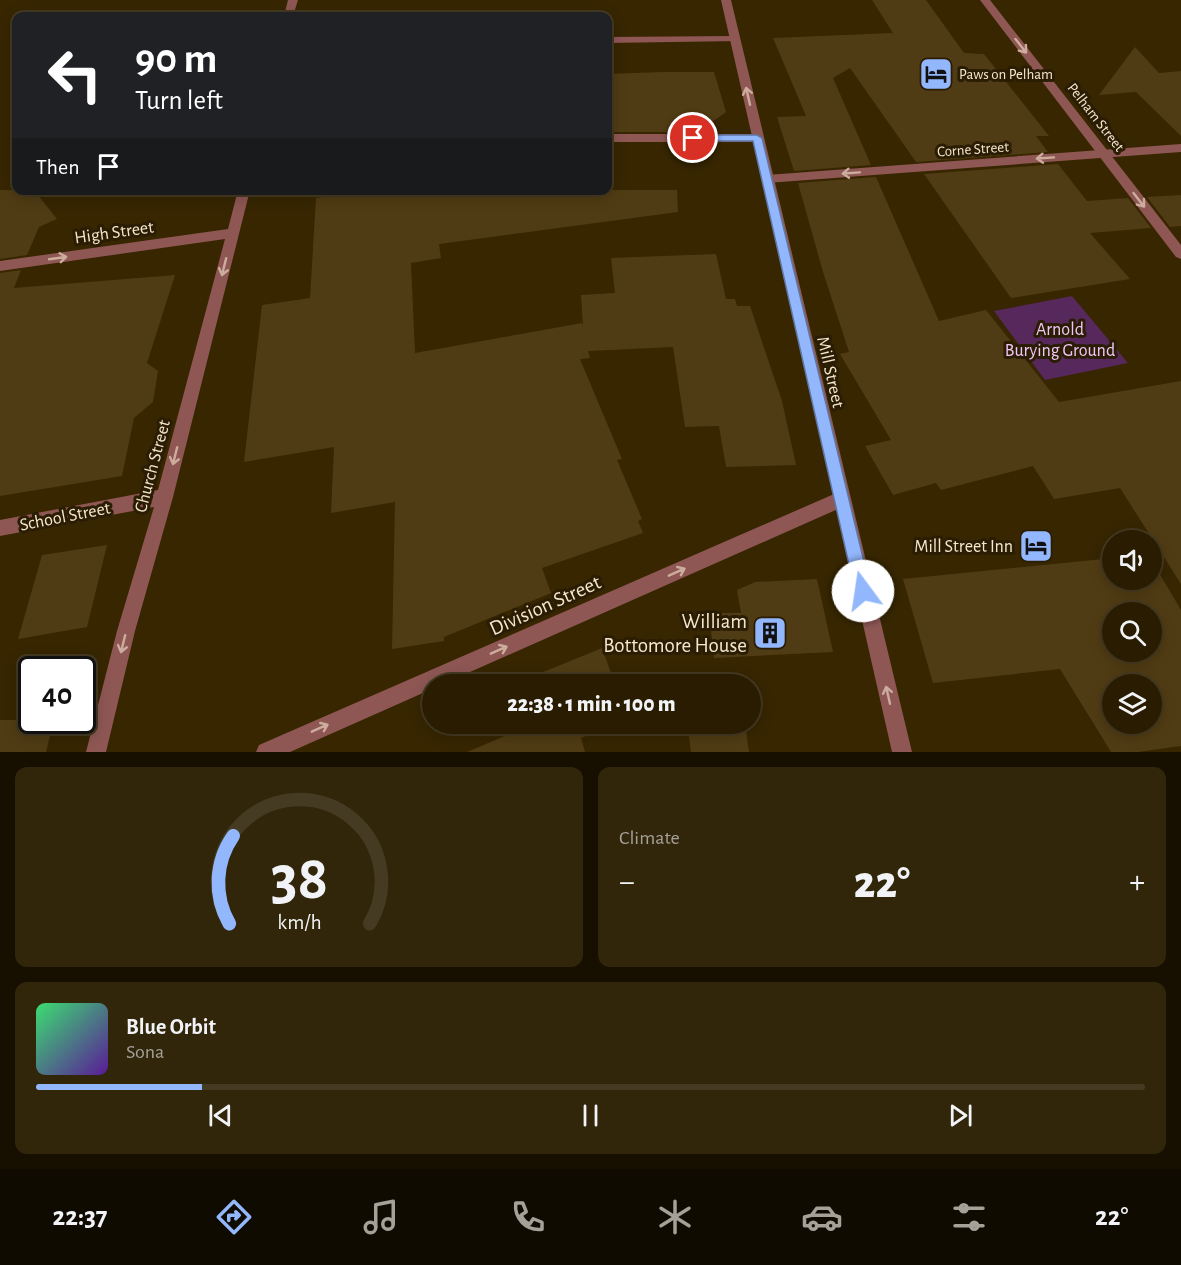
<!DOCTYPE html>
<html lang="en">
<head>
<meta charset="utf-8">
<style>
	body { margin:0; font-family:"Alegreya Sans",sans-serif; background:#31250a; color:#f1f3f6; height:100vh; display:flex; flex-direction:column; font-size:22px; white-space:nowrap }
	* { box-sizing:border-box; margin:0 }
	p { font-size:20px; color:#a5a199 }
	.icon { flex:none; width:33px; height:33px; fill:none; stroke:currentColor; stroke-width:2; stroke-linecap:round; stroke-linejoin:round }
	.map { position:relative; height:752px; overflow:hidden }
	.details { display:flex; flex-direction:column; gap:15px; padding:15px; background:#170f00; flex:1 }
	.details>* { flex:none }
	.banner { position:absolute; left:12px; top:12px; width:600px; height:183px; border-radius:12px; box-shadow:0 3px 15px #0003,0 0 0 2px #453a22; background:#202124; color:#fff; overflow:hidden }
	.buttons { position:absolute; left:1102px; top:530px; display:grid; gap:12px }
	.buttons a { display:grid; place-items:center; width:60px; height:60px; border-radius:50%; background:#291c00; box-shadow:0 3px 15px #0003,0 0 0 2px #453a22; font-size:30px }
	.speed { position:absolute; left:18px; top:656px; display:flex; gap:12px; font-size:30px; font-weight:700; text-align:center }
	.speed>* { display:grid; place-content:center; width:78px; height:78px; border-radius:50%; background:#291c00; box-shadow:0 3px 15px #0003,0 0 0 2px #453a22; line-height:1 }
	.speed .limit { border:3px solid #111; border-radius:9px; background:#fff; color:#111 }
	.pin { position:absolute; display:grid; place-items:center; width:51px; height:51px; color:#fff; margin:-26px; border:3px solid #fff; border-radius:50%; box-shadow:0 2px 6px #0007 }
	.me { position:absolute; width:66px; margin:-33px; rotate:346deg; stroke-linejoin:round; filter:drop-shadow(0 0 4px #0008) }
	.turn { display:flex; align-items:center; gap:21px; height:126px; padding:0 24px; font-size:27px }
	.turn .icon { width:78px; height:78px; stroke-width:2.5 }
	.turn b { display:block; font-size:42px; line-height:51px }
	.then { display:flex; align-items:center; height:57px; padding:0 24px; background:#0003; gap:12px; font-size:22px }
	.big { font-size:45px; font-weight:800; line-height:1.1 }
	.details .widget { flex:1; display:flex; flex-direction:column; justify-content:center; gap:9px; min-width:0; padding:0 21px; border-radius:12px; background:#31250a }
	.details .dial { align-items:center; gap:0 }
	.dial svg { height:156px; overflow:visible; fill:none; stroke:#453a22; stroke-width:7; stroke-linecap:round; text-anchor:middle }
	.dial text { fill:#f1f3f6; stroke:none }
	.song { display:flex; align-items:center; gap:18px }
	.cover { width:72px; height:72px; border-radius:9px; background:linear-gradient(135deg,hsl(140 70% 55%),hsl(270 70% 35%)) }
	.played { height:6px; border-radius:3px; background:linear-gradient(90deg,#93b7fd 15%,#453a22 15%) }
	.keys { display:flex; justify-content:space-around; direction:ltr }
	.heat { display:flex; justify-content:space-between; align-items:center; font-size:33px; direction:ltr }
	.details .tiles { flex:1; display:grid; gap:15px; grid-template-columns:1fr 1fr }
	.widget:last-child { grid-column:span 2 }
	.trip { position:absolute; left:422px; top:674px; width:339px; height:60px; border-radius:30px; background:#291c00; box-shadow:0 3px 15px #0003,0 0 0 2px #453a22; font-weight:800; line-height:60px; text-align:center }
	.dock { display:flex; height:96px; justify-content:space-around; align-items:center; background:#100b00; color:#a5a199 }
	.dock .icon { width:42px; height:42px }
	.dock .current { color:#93b7fd }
	.dock b { font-size:27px; color:#f1f3f6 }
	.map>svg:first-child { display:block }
</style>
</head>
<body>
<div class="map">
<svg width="1181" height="752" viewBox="0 0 1181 752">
	<rect width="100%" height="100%" fill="#372600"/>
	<path fill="#57285c" d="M1072,296L1128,363L1045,380L994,311Z"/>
	<path fill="#503c14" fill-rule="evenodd" d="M872,0H926L964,53L984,54L1049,136H1036L1048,152L916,162L850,68L833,78L871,165L794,171L777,117L806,116L773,38L893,33Z
		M1135,47L1159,73L1181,71V136L1136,92L1099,95Z
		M663,72H714L726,112L698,132H608V74Z
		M1058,164L1087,201L1128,198L1151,228L1090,233L1130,279L1011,298L924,174Z
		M876,177L939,321L986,310L1059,402L1181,381V584L1120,488L1054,499L1033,466L941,490L936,483L893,495L865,446L891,440L840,354L849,352L823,272L798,183Z
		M0,190H34L57,219L39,227L27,255L0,259Z
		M372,190H677L678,212L439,244L441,258L411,263L415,353L549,329L582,323L583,327L581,295L615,293L611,258L716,254L726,299H735L737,306H750L782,401L796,465L726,467L719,426L685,427L673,347L588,351L590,358L580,359L622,459L617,460L642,519L638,521L643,533L542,568L551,593L444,637V641L392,649L395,502L331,513L334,447L244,462L262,305L310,298L316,198Z
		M1181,195V226L1170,227L1147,197Z
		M21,270L14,288L175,275L147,363L158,371L153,402L134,418L122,476L0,496V273Z
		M107,545L87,627L18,639L42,555Z
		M1113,558V579H1152V561L1181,610V746L1138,752H1111L1060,669L933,683L903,579ZM1113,612H1152V651H1113ZM1113,684H1152V723H1113Z
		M817,579L833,652L714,658L709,613H741L737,590L755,582Z
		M602,648L615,684H533L531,677Z
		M737,674L739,684H683L682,677Z
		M0,720H54L46,752H0Z
		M535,723H616L581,738L585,752H467Z
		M687,723H745L749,752H691Z"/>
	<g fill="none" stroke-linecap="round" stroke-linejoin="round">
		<path fill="#8e5754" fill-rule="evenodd" d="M735,36L738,37V41L608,43V37Z
			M608,134H757L763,138L757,142H608Z"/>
		<path fill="#8e5754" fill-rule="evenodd" d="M288,0H298L293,16H284Z
			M1181,144V152L767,183L761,179L767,175Z
			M238,190H250L173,497L135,631L106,752H86L117,631L154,507L0,536V520L158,490L225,239L0,271V261L228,229Z
			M841,491L847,493L849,499L847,505L443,684H432V689L290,752H256L259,745Z"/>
		<path fill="#8e5754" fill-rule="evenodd" d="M721,0H731L912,752H892Z
			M980,0H990L1181,245V259L1176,257Z"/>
	</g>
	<defs><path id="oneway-shaft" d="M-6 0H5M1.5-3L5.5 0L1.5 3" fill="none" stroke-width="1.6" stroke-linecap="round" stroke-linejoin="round" transform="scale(1.5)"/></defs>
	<g stroke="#ccad9d">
		<use href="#oneway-shaft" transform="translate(1021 46) rotate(52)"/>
		<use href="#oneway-shaft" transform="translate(748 96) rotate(-103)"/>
		<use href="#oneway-shaft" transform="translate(1045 158) rotate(176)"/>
		<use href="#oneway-shaft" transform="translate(851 173) rotate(176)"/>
		<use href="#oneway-shaft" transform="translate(1139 200) rotate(52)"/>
		<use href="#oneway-shaft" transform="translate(58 258) rotate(-8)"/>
		<use href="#oneway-shaft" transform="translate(224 267) rotate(104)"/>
		<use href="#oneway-shaft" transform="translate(175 456) rotate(104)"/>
		<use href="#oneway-shaft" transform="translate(677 572) rotate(-24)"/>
		<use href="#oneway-shaft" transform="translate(123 644) rotate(104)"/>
		<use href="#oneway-shaft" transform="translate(499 650) rotate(-24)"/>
		<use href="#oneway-shaft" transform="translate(888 695) rotate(-103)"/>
		<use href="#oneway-shaft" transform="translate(320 728) rotate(-24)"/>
	</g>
	<path fill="#93b7fd" stroke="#6077a4" stroke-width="1.5" d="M757,135L762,138L871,591L869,597L863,599L857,597L855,591L753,141H693L688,138L693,135Z"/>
	<defs>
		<symbol id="hotel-square" viewBox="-11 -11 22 22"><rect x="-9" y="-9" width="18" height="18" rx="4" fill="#93b7fd" stroke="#2a1d04"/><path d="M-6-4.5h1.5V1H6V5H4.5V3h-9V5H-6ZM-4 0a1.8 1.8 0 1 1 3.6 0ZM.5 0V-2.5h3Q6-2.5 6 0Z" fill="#111"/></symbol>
		<symbol id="building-square" viewBox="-11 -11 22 22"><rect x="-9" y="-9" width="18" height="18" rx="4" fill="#93b7fd" stroke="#2a1d04"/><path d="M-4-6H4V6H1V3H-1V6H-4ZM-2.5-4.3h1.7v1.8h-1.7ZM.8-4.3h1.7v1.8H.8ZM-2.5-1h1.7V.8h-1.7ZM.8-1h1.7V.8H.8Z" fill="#111"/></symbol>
	</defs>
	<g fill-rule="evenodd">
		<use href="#hotel-square" x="917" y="55" width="38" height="38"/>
		<use href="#hotel-square" x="1017" y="527" width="38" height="38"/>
		<use href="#building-square" x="751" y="614" width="38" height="38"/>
	</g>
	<g text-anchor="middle" stroke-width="6" stroke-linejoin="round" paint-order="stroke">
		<g font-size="15" fill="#f5e7ce" stroke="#2a1d04" text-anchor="start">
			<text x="959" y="79">Paws on Pelham</text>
		</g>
		<g font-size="15" fill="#f5e7ce" stroke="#2a1d04">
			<text transform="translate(1096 117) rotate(52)" y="5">Pelham Street</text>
			<text transform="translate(973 149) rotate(-4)" y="5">Corne Street</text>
		</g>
		<g font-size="18" fill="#f5e7ce" stroke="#2a1d04">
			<text transform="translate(114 232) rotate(-8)" y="6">High Street</text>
			<text transform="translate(831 372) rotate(77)" y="6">Mill Street</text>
			<text transform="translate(152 466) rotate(-75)" y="6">Church Street</text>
			<text transform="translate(65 516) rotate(-11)" y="6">School Street</text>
		</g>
		<g font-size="18" fill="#f2c6f6" stroke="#2a1d04">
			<text x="1060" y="335">Arnold<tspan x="1060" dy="21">Burying Ground</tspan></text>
		</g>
		<g font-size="18" fill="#f5e7ce" stroke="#2a1d04" text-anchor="end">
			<text x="1013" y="552">Mill Street Inn</text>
		</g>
		<g font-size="21" fill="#f5e7ce" stroke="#2a1d04">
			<text transform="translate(545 605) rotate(-24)" y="7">Division Street</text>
		</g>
		<g font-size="21" fill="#f5e7ce" stroke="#2a1d04" text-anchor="end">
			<text x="747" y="628">William<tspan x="747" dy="24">Bottomore House</tspan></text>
		</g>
	</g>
</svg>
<div class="buttons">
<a><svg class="icon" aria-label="sound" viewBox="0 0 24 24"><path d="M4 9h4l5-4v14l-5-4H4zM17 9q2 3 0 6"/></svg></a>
<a><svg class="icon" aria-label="search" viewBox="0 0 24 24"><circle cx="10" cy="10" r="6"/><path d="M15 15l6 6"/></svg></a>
<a><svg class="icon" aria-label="layers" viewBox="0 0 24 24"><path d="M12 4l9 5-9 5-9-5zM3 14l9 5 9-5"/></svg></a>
</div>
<div class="speed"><div class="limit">40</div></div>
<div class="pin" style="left:693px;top:138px;background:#d93025"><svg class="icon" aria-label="arrive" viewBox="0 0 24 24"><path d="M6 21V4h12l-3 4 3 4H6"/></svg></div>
<svg class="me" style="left:863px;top:591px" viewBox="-20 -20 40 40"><circle r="19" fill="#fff"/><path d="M0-13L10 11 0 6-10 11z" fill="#93b7fd"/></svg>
<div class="trip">22:38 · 1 min · 100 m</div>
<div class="banner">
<div class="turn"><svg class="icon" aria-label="left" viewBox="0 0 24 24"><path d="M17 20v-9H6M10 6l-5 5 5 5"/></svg><div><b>90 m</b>Turn left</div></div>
<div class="then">Then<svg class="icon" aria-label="arrive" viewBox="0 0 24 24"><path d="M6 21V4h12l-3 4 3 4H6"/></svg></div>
</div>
</div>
<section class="details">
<div class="tiles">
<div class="widget dial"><svg viewBox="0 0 100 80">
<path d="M14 69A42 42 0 1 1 86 69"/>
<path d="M14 69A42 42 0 0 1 16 24" stroke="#93b7fd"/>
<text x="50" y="56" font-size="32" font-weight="700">38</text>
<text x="50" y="72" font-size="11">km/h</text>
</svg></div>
<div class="widget"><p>Climate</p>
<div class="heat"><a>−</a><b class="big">22°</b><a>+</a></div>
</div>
<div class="widget">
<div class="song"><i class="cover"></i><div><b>Blue Orbit</b><p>Sona</p></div></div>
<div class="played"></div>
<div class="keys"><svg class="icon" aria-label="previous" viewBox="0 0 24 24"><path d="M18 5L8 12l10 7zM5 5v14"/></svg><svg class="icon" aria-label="pause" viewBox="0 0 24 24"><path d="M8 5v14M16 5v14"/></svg><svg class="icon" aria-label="next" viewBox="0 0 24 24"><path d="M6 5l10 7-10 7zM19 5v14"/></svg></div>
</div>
</div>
</section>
<nav class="dock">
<b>22:37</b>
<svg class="icon current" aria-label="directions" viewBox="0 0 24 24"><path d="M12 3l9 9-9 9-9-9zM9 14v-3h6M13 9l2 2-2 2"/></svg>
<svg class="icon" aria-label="music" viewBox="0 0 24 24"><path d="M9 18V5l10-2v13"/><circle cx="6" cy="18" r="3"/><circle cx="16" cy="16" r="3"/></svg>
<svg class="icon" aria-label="phone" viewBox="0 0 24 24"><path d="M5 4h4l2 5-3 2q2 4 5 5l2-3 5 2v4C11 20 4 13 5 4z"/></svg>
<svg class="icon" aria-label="climate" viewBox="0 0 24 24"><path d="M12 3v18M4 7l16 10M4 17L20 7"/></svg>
<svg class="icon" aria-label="car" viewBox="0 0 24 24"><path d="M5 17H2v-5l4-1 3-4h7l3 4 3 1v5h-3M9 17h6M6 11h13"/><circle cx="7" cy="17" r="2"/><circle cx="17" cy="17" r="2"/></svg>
<svg class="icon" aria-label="filters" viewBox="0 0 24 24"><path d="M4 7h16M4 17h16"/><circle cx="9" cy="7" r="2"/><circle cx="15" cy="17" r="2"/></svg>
<b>22°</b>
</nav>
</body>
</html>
